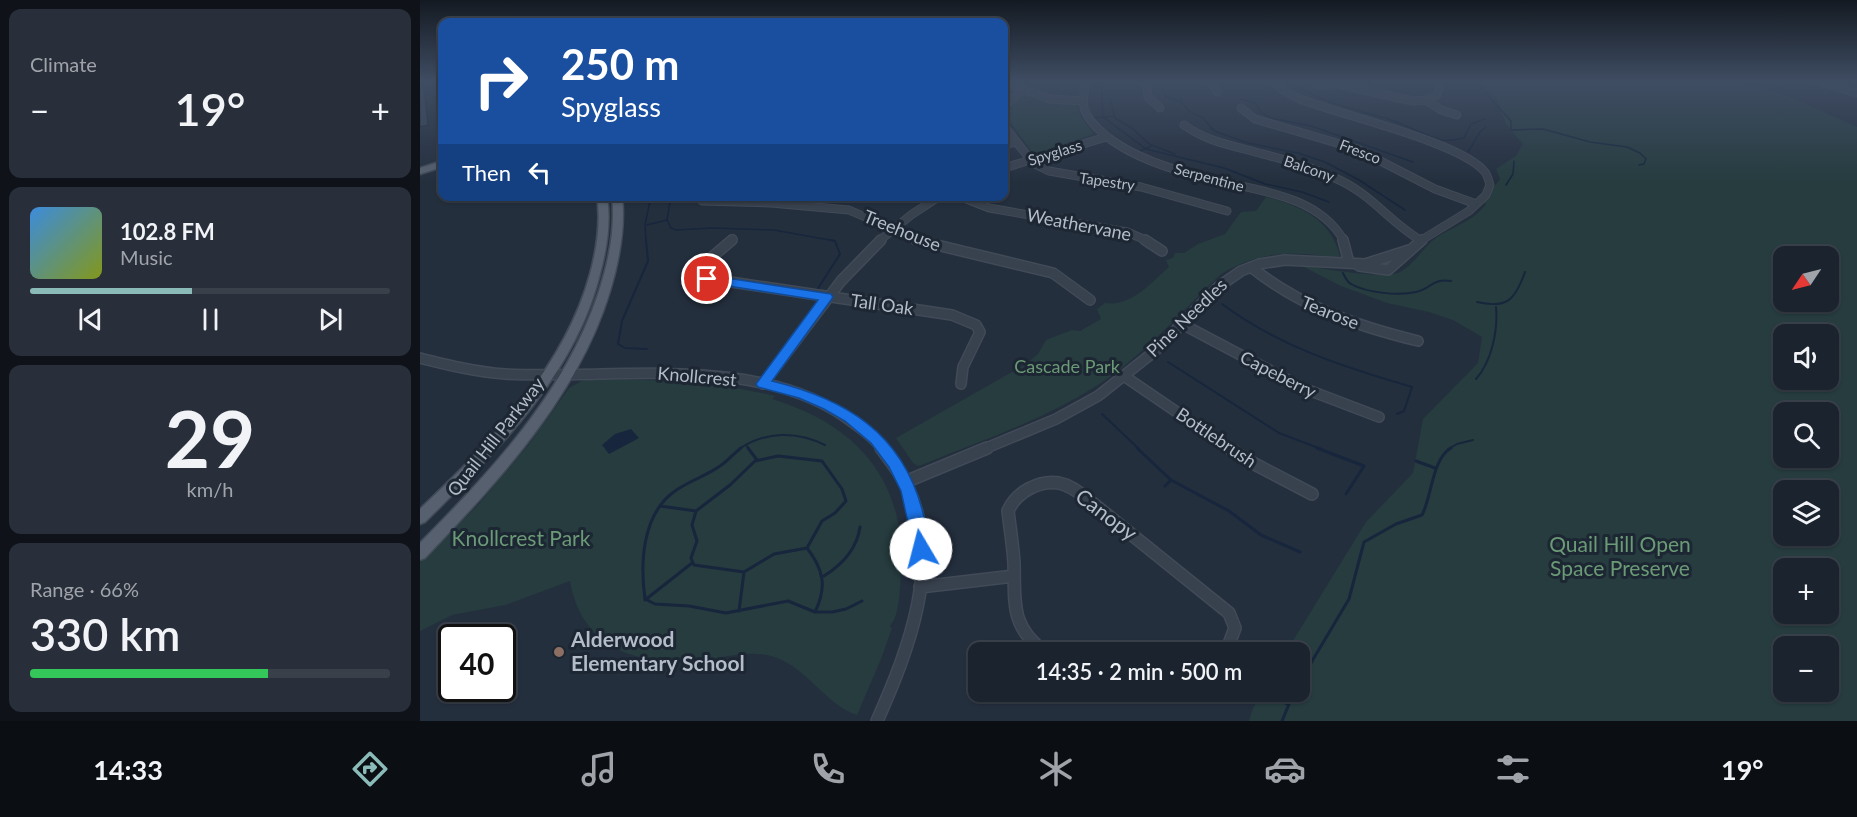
<!DOCTYPE html>
<html lang="en">
<head>
<meta charset="utf-8">
<style>
	body { margin:0; font-family:Lato,sans-serif; background:#282f3a; color:#f1f3f6; height:100vh; display:flex; flex-direction:column; font-size:22px; white-space:nowrap }
	* { box-sizing:border-box; margin:0 }
	p { font-size:20px; color:#a0a4aa }
	.icon { flex:none; width:33px; height:33px; fill:none; stroke:currentColor; stroke-width:2; stroke-linecap:round; stroke-linejoin:round }
	.map { position:relative; flex:1; overflow:hidden }
	.details { display:flex; flex-direction:column; gap:9px; padding:9px; background:#0f1319; width:420px }
	.details>* { flex:none }
	.hud { position:absolute; left:18px; top:18px; width:570px; height:183px; border-radius:12px; box-shadow:0 2px 4px #0004,0 0 0 2px #39404a; background:#1a4fa0; color:#fff; overflow:hidden }
	.needle { width:39px; rotate:235deg }
	.fabs { position:absolute; left:1353px; top:246px; display:grid; gap:12px }
	.fabs a { display:grid; place-items:center; width:66px; height:66px; border-radius:12px; background:#1b232e; box-shadow:0 2px 4px #0004,0 0 0 2px #39404a; font-size:30px }
	.speed { position:absolute; left:18px; top:624px; display:flex; gap:12px; font-size:30px; font-weight:700; text-align:center }
	.speed>* { display:grid; place-content:center; width:78px; height:78px; border-radius:50%; background:#1b232e; box-shadow:0 2px 4px #0004,0 0 0 2px #39404a; line-height:1 }
	.speed .limit { border:3px solid #111; border-radius:9px; background:#fff; color:#111 }
	.pin { position:absolute; display:grid; place-items:center; width:51px; height:51px; color:#fff; margin:-26px; border:3px solid #fff; border-radius:50%; box-shadow:0 2px 6px #0007 }
	.me { position:absolute; width:66px; margin:-33px; rotate:352deg; stroke-linejoin:round; filter:drop-shadow(0 0 4px #0008) }
	.turn { display:flex; align-items:center; gap:21px; height:126px; padding:0 24px; font-size:27px }
	.turn .icon { width:78px; height:78px; stroke-width:2.5 }
	.turn b { display:block; font-size:42px; line-height:51px }
	.then { display:flex; align-items:center; height:57px; padding:0 24px; background:#0003; gap:12px; font-size:22px }
	.big { font-size:45px; font-weight:600; line-height:1.1 }
	.details .tile { flex:1; display:flex; flex-direction:column; justify-content:center; gap:9px; min-width:0; padding:0 21px; border-radius:12px; background:#282f3a }
	.details .dial { align-items:center; gap:0 }
	.dial b { font-size:78px; line-height:1 }
	.song { display:flex; align-items:center; gap:18px }
	.cover { width:72px; height:72px; border-radius:9px; background:linear-gradient(135deg,hsl(210 70% 55%),hsl(70 70% 35%)) }
	.played { height:6px; border-radius:3px; background:linear-gradient(90deg,#8bbbb9 45%,#39404a 45%) }
	.keys { display:flex; justify-content:space-around; direction:ltr }
	.heat { display:flex; justify-content:space-between; align-items:center; font-size:33px; direction:ltr }
	.charge { height:9px; border-radius:4px; background:linear-gradient(90deg,#34c759 66%,#39404a 0) }
	.trip { position:absolute; left:548px; top:642px; width:342px; height:60px; border-radius:12px; background:#1b232e; box-shadow:0 2px 4px #0004,0 0 0 2px #39404a; font-weight:600; line-height:60px; text-align:center }
	.tabs { display:flex; height:96px; justify-content:space-around; align-items:center; background:#0b0e12; color:#a0a4aa }
	.tabs .icon { width:42px; height:42px }
	.tabs .selected { color:#8bbbb9 }
	.tabs b { font-size:27px; color:#f1f3f6 }
	main { display:flex; flex:1; min-height:0 }
	.map>svg:first-child { display:block }
</style>
</head>
<body>
<main>
<section class="details">
<div class="tile"><p>Climate</p>
<div class="heat"><a>−</a><b class="big">19°</b><a>+</a></div>
</div>
<div class="tile">
<div class="song"><i class="cover"></i><div><b>102.8 FM</b><p>Music</p></div></div>
<div class="played"></div>
<div class="keys"><svg class="icon" aria-label="previous" viewBox="0 0 24 24"><path d="M18 5L8 12l10 7zM5 5v14"/></svg><svg class="icon" aria-label="pause" viewBox="0 0 24 24"><path d="M8 5v14M16 5v14"/></svg><svg class="icon" aria-label="next" viewBox="0 0 24 24"><path d="M6 5l10 7-10 7zM19 5v14"/></svg></div>
</div>
<div class="tile dial"><b>29</b><p>km/h</p></div>
<div class="tile"><p>Range · 66%</p><b class="big">330 km</b><div class="charge"></div></div>
</section>
<div class="map">
<svg width="1437" height="721" viewBox="0 0 1437 721">
	<rect width="100%" height="100%" fill="#242f3e"/>
	<path fill="#263c3f" fill-rule="evenodd" d="M1058,81H1320L1373,98L1437,127V721H829L833,708L842,692H879V652H866L946,522L993,473L1003,419L1058,363L1062,337L1033,320L1009,312L967,303L921,286L880,265C899,268 966,280 980,272C995,264 1003,247 1017,237C1033,227 1055,220 1066,204L1063,202L1080,179L1076,169L1096,156L1103,144L1086,124L1076,97ZM1364,256H1408V302H1364ZM1364,334H1408V380H1364ZM1364,412H1408V458H1364ZM1364,490H1408V536H1364ZM1364,568H1408V614H1364ZM1364,646H1408V692H1364Z
		M603,95L637,103L656,105L662,119L674,134L617,153L612,152L588,119L591,106Z
		M846,197C879,205 911,219 920,256C908,258 894,254 882,254C853,252 824,259 800,275C764,309 731,347 691,376C635,416 568,438 504,464L498,466L493,463L476,438L606,364L618,354L626,340L652,330L660,331L681,319L677,309L685,303C711,307 731,283 749,267L746,260L753,258L755,253H764L778,244L805,234L821,212L836,211Z
		M165,379C230,379 292,381 355,396L352,399C435,424 486,479 481,570C480,585 480,607 474,620C472,623 470,625 470,627L472,628L461,659L437,715C405,705 386,665 351,656C328,650 306,657 283,660C220,667 162,650 150,581L85,605L32,615L0,631V563L57,506L110,443L149,388Z"/>
	<path fill="#17263c" d="M211,429L219,438L189,454L182,445L195,434Z"/>
	<g fill="none" stroke-linecap="round" stroke-linejoin="round">
		<path stroke="#17263c" stroke-width="1.5" d="M681,81L683,117L726,149L804,168L845,184L882,192L909,202
			M740,81L745,96L761,102L769,111L783,118L794,131L828,143L878,153L905,162L939,180L985,210
			M870,81C900,104 938,109 974,121C989,126 1005,136 1021,140C1030,141 1036,140 1044,138L1051,124L1065,119
			M1055,81L1091,121V130L1123,129L1170,142L1207,147L1220,153L1226,159L1224,164L1219,165
			M690,99L695,118L713,129L729,144L755,154
			M821,99L835,103L842,113L851,118L891,126L993,162
			M674,118L693,116
			M718,152L731,146
			M1048,152L1060,132L1066,127
			M1086,185L1093,174L1094,161
			M251,196L247,220L251,228L256,230L292,228L354,230L415,241
			M227,225L247,220
			M226,241L225,225L231,196"/>
		<path stroke="#17263c" stroke-width="2" d="M226,240L228,261L202,321L198,344L205,348L227,349
			M923,273C925,277 927,282 931,284C947,293 979,296 996,292C1011,289 1012,278 1031,281
			M397,290L420,254L415,241L410,240
			M1057,302C1087,309 1095,300 1105,272
			M802,304C860,347 924,367 992,387L984,411L977,414
			M748,362L859,433L901,449
			M1056,379C1072,361 1078,330 1076,307
			M682,414L719,449
			M326,445L329,449
			M319,449C346,431 377,431 405,445
			M1028,449L1037,444L1053,440"/>
		<path stroke="#17263c" stroke-width="3" d="M321,448C314,453 308,461 300,466C286,476 269,481 255,491C222,514 220,563 225,599L235,604L269,606L306,613L368,601L395,612H412L426,609L442,601
			M328,448L337,460
			M717,448L751,480L809,511L841,535L880,552
			M897,448L944,466L926,494
			M358,456L402,461L422,489L426,501L415,513L402,521L387,548L354,554L324,572L274,565L271,558L277,541L272,525L276,511L310,485L335,461Z
			M996,461L1015,468
			M745,486L751,480
			M240,506L276,511
			M387,548C404,570 407,587 395,612
			M404,576C423,564 437,549 440,527
			M225,600L272,563
			M319,611L324,572
			M879,683L929,599L944,542L976,524L1002,515C1012,496 1012,459 1031,448
			M854,696L867,704
			M862,721L874,692"/>
	</g>
	<path fill="#364354" stroke="#1f2835" stroke-width="1.5" d="M0,87H4L8,125L0,127Z"/>
	<g fill="none" stroke-linecap="round" stroke-linejoin="round">
		<defs>
			<path id="minor-far2" d="M666,81C665,89 662,101 664,108C668,121 680,131 690,139C715,157 745,167 774,175C823,190 896,190 924,241
				M726,81L728,97L740,108
				M791,81L797,92
				M854,81L864,91L880,99C920,115 1041,142 1065,172C1067,175 1069,181 1070,185L1066,195L1049,211L1000,241
				M1398,81L1437,93
				M584,83L631,99L662,101
				M897,85L916,84L993,101L1006,100L1017,95L1019,87L1016,81
				M1006,100L1021,110L1037,115
				M584,106L602,90
				M821,108L835,119L937,149L1015,189L1056,204
				M764,125C783,139 805,144 828,150C857,158 888,165 915,178C952,194 968,221 1000,240
				M584,126L613,163L629,171L721,187L807,211
				M584,145L596,142
				M584,168L686,137
				M539,196L569,208L707,232L728,241
				M282,201L351,203L429,210L500,241
				M311,241L313,239
				M459,241L491,215L520,196"/>
			<path id="minor-far1" d="M312,240L292,257L282,274L284,278L532,315L556,325L560,332L543,367L541,384
				M496,240L633,273L670,300
				M725,240L742,251
				M923,240L929,263
				M939,266L968,270L1002,240
				M831,267C881,307 937,326 998,341
				M762,324L883,388L959,417
				M0,358C28,365 56,372 85,374C193,380 341,352 432,422C443,430 455,438 462,449
				M704,376L811,449
				M343,384L421,281L461,240
				M564,449L636,419L678,396L735,351L798,287L821,271L839,264L865,260L945,264L989,250"/>
			<path id="minor" d="M809,448L827,460L892,494
				M485,482L567,448
				M500,587L594,576
				M625,652C590,627 595,602 594,563C593,546 590,528 588,511C596,492 619,480 639,483C649,485 657,491 665,497L809,613L815,628L806,652
				M457,721C488,651 524,561 487,486C480,473 470,460 461,448"/>
			<path id="major" d="M22,161V167L0,174V168Z
				M177,196H187C191,223 187,248 180,274C155,375 77,451 5,522L0,524V509C70,442 144,370 170,274C177,248 181,223 177,196Z
				M192,196H202C205,223 201,248 195,273C167,387 84,475 5,558L0,560V543C77,465 155,382 184,274C191,248 195,223 192,196Z"/>
		</defs>
		<use href="#minor-far2" stroke="#414a57" stroke-width="9"/>
		<use href="#minor-far1" stroke="#414a57" stroke-width="12"/>
		<use href="#minor" stroke="#414a57" stroke-width="14"/>
		<use href="#major" stroke="#414a57" stroke-width="3"/>
		<use href="#minor-far2" stroke="#38414e" stroke-width="7"/>
		<use href="#minor-far1" stroke="#38414e" stroke-width="9"/>
		<use href="#minor" stroke="#38414e" stroke-width="11"/>
		<use href="#major" fill="#56606e" fill-rule="evenodd"/>
	</g>
	<linearGradient id="sky" x2="0" y2="1"><stop stop-color="#141a22"/><stop offset="0.45" stop-color="#3f4d63"/><stop offset="1" stop-color="#3f4d63" stop-opacity="0"/></linearGradient>
	<rect width="1437" height="182" fill="url(#sky)"/>
	<path fill="#1a73e8" stroke="#114b97" stroke-width="1.5" d="M287,275L411,294L413,297L411,300L352,381C425,399 481,432 502,509C505,522 513,541 507,554L501,556L495,554L481,491L469,467L451,443L425,421L404,409L379,398L338,387L336,384L398,300L282,282L281,279Z"/>
	<circle fill="#8d6e63" stroke="#1d2633" stroke-width="2" cx="139" cy="652" r="6"/>
	<g text-anchor="middle" stroke-width="6" stroke-linejoin="round" paint-order="stroke">
		<g font-size="15" fill="#b4bcc9" stroke="#1d2633">
			<text transform="translate(940 152) rotate(21)" y="5">Fresco</text>
			<text transform="translate(635 153) rotate(-17)" y="5">Spyglass</text>
			<text transform="translate(889 169) rotate(19)" y="5">Balcony</text>
			<text transform="translate(789 178) rotate(15)" y="5">Serpentine</text>
			<text transform="translate(687 182) rotate(8)" y="5">Tapestry</text>
		</g>
		<g font-size="18" fill="#b4bcc9" stroke="#1d2633">
			<text transform="translate(659 225) rotate(11)" y="6">Weathervane</text>
			<text transform="translate(482 231) rotate(22)" y="6">Treehouse</text>
			<text transform="translate(462 305) rotate(8)" y="6">Tall Oak</text>
			<text transform="translate(910 313) rotate(22)" y="6">Tearose</text>
			<text transform="translate(767 318) rotate(-44)" y="6">Pine Needles</text>
			<text transform="translate(858 375) rotate(27)" y="6">Capeberry</text>
			<text transform="translate(277 377) rotate(5)" y="6">Knollcrest</text>
			<text transform="translate(76 437) rotate(-52)" y="6">Quail Hill Parkway</text>
			<text transform="translate(796 438) rotate(34)" y="6">Bottlebrush</text>
		</g>
		<g font-size="18" fill="#6b9a76" stroke="#1d2633">
			<text x="647" y="373">Cascade Park</text>
		</g>
		<g font-size="21" fill="#b4bcc9" stroke="#1d2633">
			<text transform="translate(686 515) rotate(37)" y="7">Canopy</text>
		</g>
		<g font-size="21" fill="#6b9a76" stroke="#1d2633">
			<text x="101" y="546">Knollcrest Park</text>
			<text x="1200" y="552">Quail Hill Open<tspan x="1200" dy="24">Space Preserve</tspan></text>
		</g>
		<g font-size="21" font-weight="bold" fill="#b4bcc9" stroke="#1d2633" text-anchor="start">
			<text x="151" y="647">Alderwood<tspan x="151" dy="24">Elementary School</tspan></text>
		</g>
	</g>
</svg>
<div class="fabs">
<a><svg class="needle" viewBox="-14 -14 28 28"><path d="M0-13l5 13h-10z" fill="#e53935"/><path d="M0 13l5-13h-10z" fill="#a0a4aa"/></svg></a>
<a><svg class="icon" aria-label="sound" viewBox="0 0 24 24"><path d="M4 9h4l5-4v14l-5-4H4zM17 9q2 3 0 6"/></svg></a>
<a><svg class="icon" aria-label="search" viewBox="0 0 24 24"><circle cx="10" cy="10" r="6"/><path d="M15 15l6 6"/></svg></a>
<a><svg class="icon" aria-label="layers" viewBox="0 0 24 24"><path d="M12 4l9 5-9 5-9-5zM3 14l9 5 9-5"/></svg></a>
<a>+</a>
<a>−</a>
</div>
<div class="speed"><div class="limit">40</div></div>
<div class="pin" style="left:287px;top:279px;background:#d93025"><svg class="icon" aria-label="arrive" viewBox="0 0 24 24"><path d="M6 21V4h12l-3 4 3 4H6"/></svg></div>
<svg class="me" style="left:501px;top:549px" viewBox="-20 -20 40 40"><circle r="19" fill="#fff"/><path d="M0-13L10 11 0 6-10 11z" fill="#1a73e8"/></svg>
<div class="trip">14:35 · 2 min · 500 m</div>
<div class="hud">
<div class="turn"><svg class="icon" aria-label="right" viewBox="0 0 24 24"><path d="M7 20v-9h11M14 6l5 5-5 5"/></svg><div><b>250 m</b>Spyglass</div></div>
<div class="then">Then<svg class="icon" aria-label="left" viewBox="0 0 24 24"><path d="M17 20v-9H6M10 6l-5 5 5 5"/></svg></div>
</div>
</div>
</main>
<nav class="tabs">
<b>14:33</b>
<svg class="icon selected" aria-label="directions" viewBox="0 0 24 24"><path d="M12 3l9 9-9 9-9-9zM9 14v-3h6M13 9l2 2-2 2"/></svg>
<svg class="icon" aria-label="music" viewBox="0 0 24 24"><path d="M9 18V5l10-2v13"/><circle cx="6" cy="18" r="3"/><circle cx="16" cy="16" r="3"/></svg>
<svg class="icon" aria-label="phone" viewBox="0 0 24 24"><path d="M5 4h4l2 5-3 2q2 4 5 5l2-3 5 2v4C11 20 4 13 5 4z"/></svg>
<svg class="icon" aria-label="climate" viewBox="0 0 24 24"><path d="M12 3v18M4 7l16 10M4 17L20 7"/></svg>
<svg class="icon" aria-label="car" viewBox="0 0 24 24"><path d="M5 17H2v-5l4-1 3-4h7l3 4 3 1v5h-3M9 17h6M6 11h13"/><circle cx="7" cy="17" r="2"/><circle cx="17" cy="17" r="2"/></svg>
<svg class="icon" aria-label="filters" viewBox="0 0 24 24"><path d="M4 7h16M4 17h16"/><circle cx="9" cy="7" r="2"/><circle cx="15" cy="17" r="2"/></svg>
<b>19°</b>
</nav>
</body>
</html>
